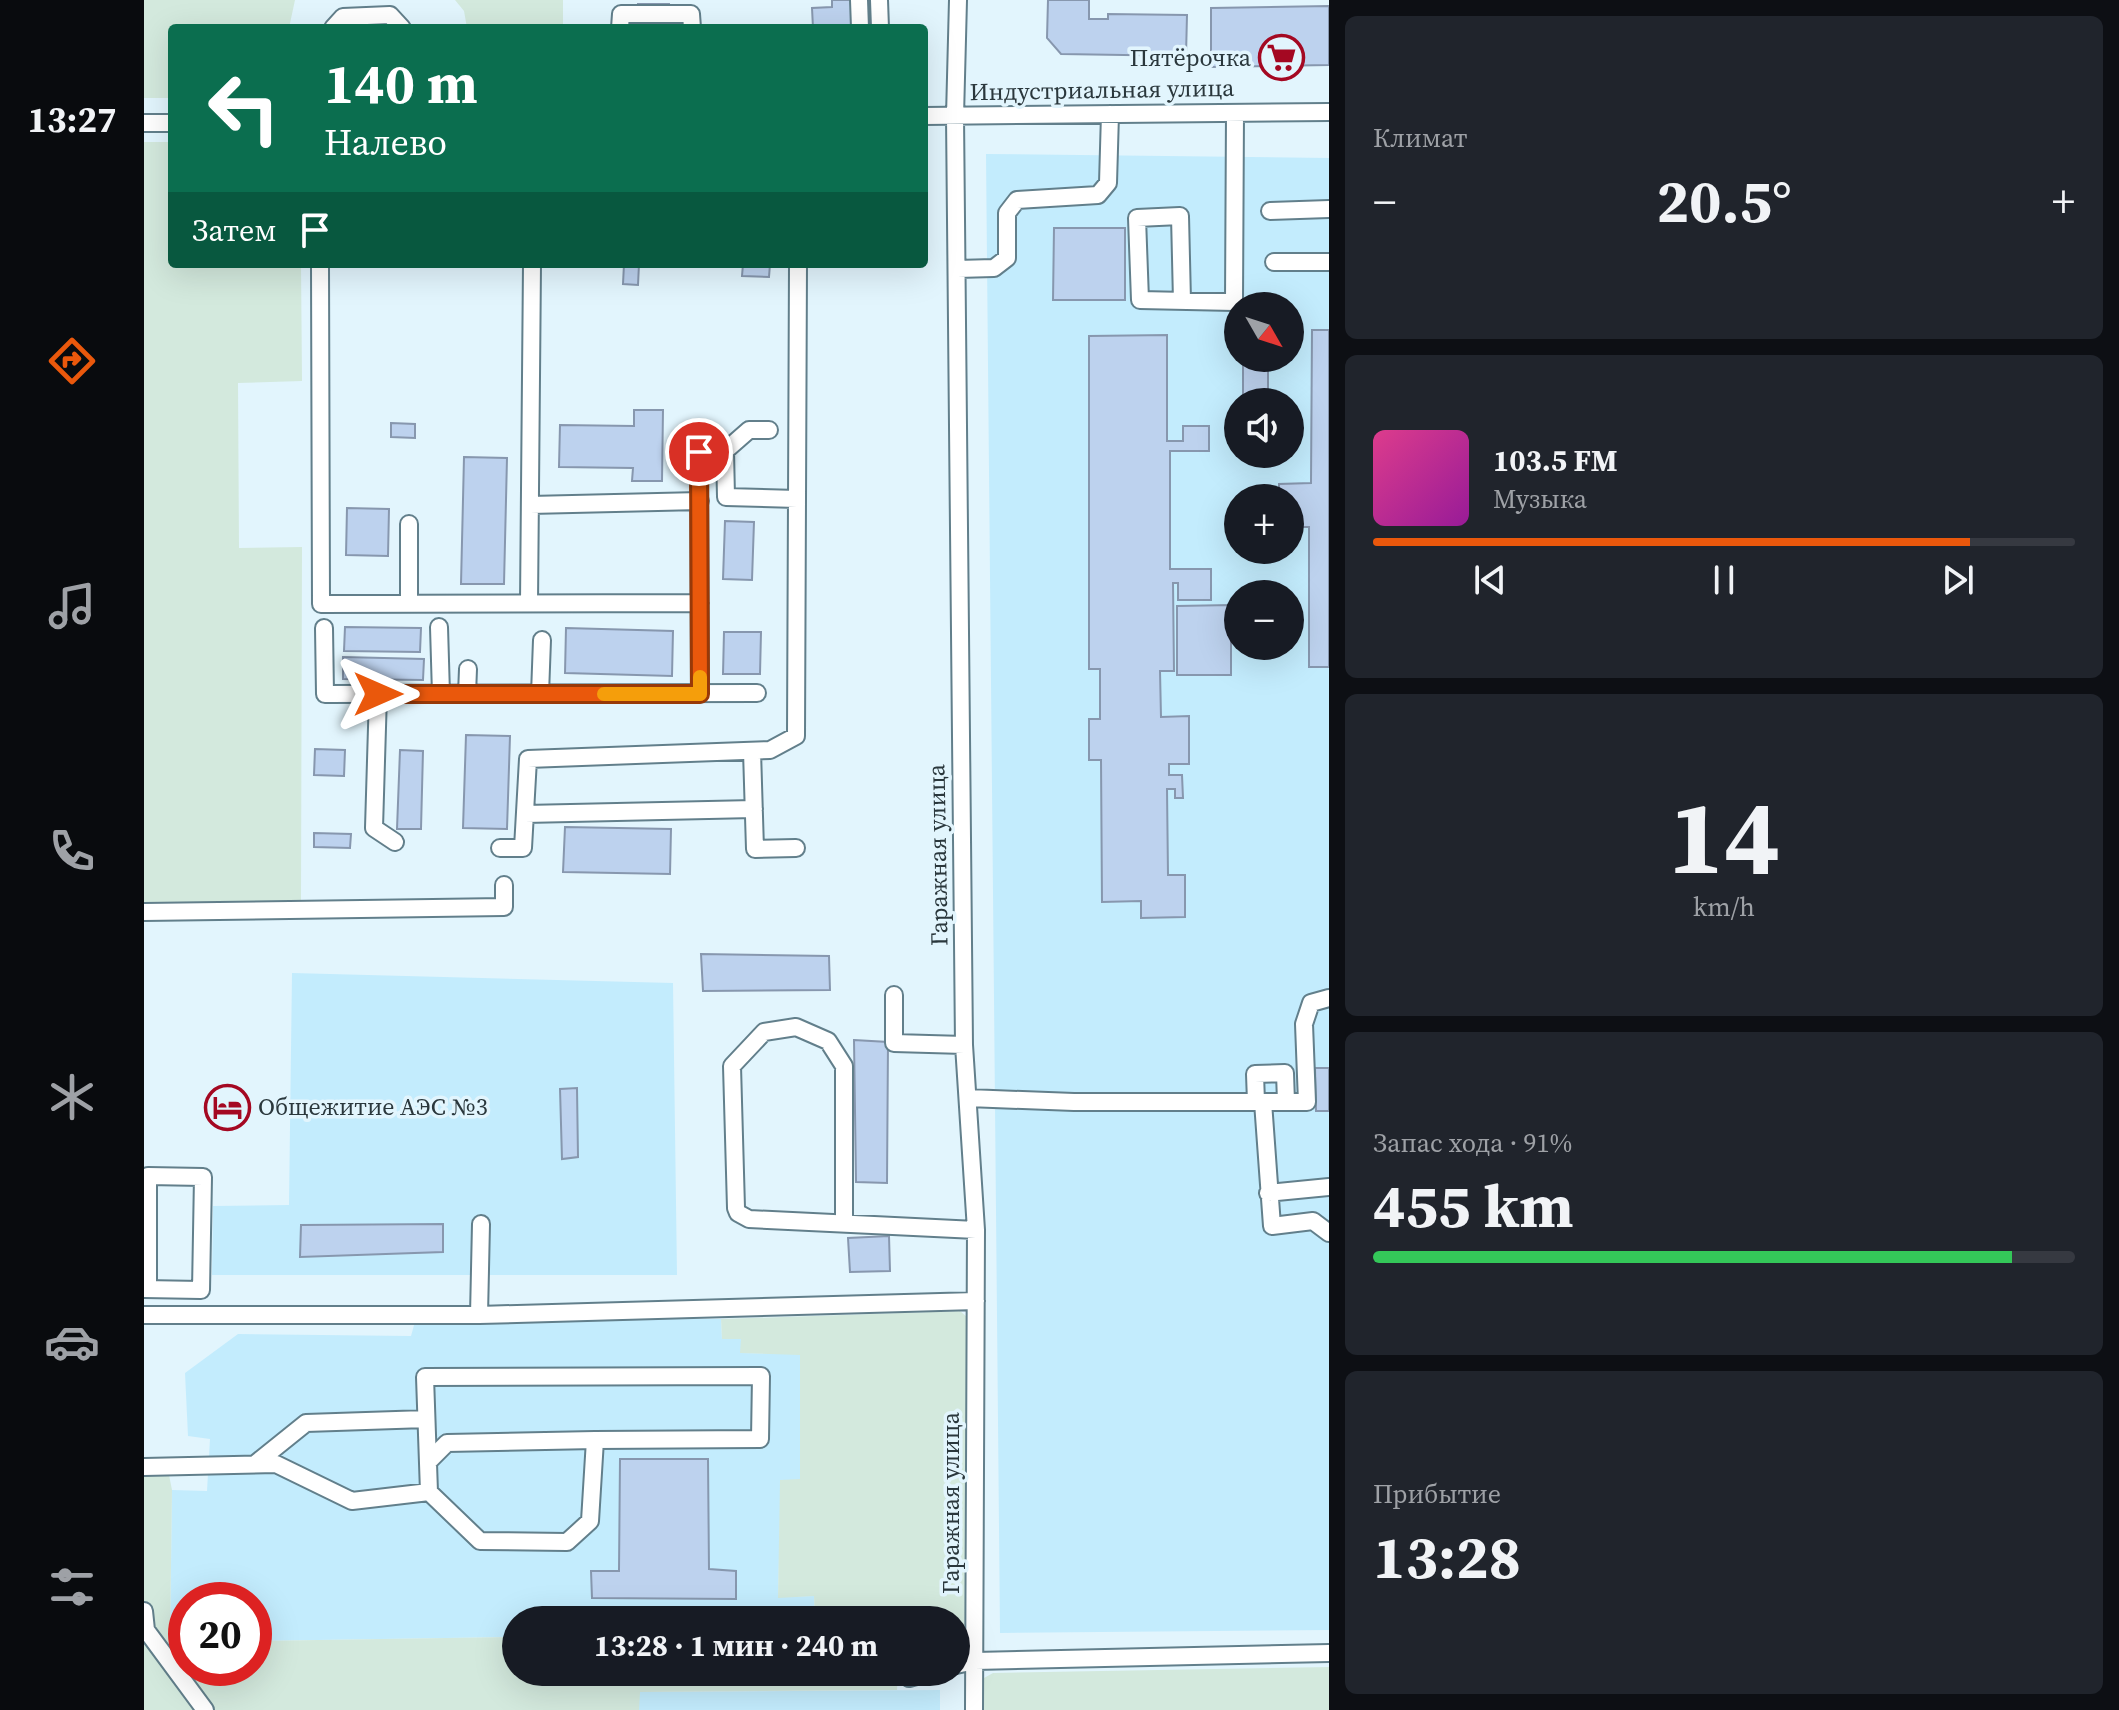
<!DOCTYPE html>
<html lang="ru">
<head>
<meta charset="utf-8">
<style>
	body { margin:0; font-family:"Source Serif 4",serif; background:#20242c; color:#f1f3f6; height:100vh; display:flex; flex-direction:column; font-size:30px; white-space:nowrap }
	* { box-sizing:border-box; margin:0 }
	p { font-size:26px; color:#9ea1a6 }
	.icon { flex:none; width:44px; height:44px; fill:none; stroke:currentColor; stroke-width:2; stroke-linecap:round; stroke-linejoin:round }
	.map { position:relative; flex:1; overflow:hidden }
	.drawer { display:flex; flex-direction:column; gap:16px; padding:16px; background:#0d0f14; width:790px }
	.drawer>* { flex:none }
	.hud { position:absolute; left:24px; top:24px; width:760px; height:244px; border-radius:8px; box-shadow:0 8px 32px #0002; background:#0b6e4f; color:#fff; overflow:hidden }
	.needle { width:52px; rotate:129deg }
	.tools { position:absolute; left:1080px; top:292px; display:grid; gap:16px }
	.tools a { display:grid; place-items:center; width:80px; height:80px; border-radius:50%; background:#171b24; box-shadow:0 8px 32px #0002; font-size:40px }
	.speed { position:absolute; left:24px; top:1582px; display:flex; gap:16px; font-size:40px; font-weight:700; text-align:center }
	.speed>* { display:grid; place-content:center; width:104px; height:104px; border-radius:50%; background:#171b24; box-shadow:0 8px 32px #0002; line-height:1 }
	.speed .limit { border:12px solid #d22; background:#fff; color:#111 }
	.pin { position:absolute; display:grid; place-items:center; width:68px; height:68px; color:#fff; margin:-34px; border:4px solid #fff; border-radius:50%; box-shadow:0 2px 8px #0007 }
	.me { position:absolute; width:88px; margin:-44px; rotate:90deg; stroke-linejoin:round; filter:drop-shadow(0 0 6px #0008) }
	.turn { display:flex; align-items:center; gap:28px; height:168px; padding:0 24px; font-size:36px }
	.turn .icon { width:104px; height:104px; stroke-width:2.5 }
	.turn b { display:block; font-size:56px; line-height:68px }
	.then { display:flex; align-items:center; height:76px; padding:0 24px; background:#0003; gap:16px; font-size:30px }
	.big { font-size:60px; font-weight:700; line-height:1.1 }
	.drawer .card { flex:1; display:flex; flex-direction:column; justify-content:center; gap:12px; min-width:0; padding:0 28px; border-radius:12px; background:#20242c }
	.drawer .dial { align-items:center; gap:0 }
	.dial b { font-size:104px; line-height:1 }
	.song { display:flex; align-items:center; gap:24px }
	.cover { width:96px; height:96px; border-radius:12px; background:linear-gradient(135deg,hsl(330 70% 55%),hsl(300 70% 35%)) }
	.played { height:8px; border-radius:4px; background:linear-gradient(90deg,#ea580c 85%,#363941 85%) }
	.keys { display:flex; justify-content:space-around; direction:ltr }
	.heat { display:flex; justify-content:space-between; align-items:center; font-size:44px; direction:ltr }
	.charge { height:12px; border-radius:6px; background:linear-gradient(90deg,#34c759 91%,#363941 0) }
	.trip { position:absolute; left:358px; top:1606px; width:468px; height:80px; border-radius:40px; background:#171b24; box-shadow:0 8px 32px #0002; font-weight:700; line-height:80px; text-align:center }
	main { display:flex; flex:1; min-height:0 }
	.dock { display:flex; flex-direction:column; width:144px; justify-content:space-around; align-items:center; background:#090b0e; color:#9ea1a6 }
	.dock .icon { width:56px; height:56px }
	.dock .on { color:#ea580c }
	.dock b { font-size:36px; color:#f1f3f6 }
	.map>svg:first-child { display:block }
</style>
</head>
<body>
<main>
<nav class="dock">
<b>13:27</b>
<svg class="icon on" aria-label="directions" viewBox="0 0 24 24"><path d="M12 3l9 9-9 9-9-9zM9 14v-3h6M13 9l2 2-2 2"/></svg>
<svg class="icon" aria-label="music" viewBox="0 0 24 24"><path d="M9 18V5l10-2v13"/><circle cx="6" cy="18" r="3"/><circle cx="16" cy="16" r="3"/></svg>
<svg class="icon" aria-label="phone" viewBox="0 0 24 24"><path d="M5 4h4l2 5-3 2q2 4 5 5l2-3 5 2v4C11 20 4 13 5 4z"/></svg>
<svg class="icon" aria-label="climate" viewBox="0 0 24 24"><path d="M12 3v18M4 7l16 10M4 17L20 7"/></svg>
<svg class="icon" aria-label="car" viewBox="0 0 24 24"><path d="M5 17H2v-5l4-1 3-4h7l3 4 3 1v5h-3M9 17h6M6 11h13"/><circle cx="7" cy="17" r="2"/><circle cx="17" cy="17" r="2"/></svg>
<svg class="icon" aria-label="filters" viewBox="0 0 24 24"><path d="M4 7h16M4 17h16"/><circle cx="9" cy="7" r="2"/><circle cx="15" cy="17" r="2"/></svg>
</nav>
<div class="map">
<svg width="1185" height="1710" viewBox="0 0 1185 1710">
	<rect width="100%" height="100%" fill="#e2f5fd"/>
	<path fill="#c3ecfd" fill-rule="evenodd" d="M842,154L1185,158V1630L856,1633ZM1094,306H1146V358H1094ZM1094,402H1146V454H1094ZM1094,498H1146V550H1094ZM1094,594H1146V646H1094Z
		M148,973L529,983L533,1275H68L69,1206L145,1205Z
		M272,1318L577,1319L578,1339H597V1353L656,1354V1480H637L634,1597L670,1596L671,1620H372V1637L110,1641V1600H42V1642H26L28,1490L63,1491L66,1439L44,1436L41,1373L94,1334L267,1336Z
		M796,1690V1710H495V1692Z"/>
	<path fill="#d3e9dd" d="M0,0H151L145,28H28V98H0Z
		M311,0H419V28H323L320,11Z
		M0,142H28V264H157L158,381L94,383L95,548L158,547L157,901L0,903Z
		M816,1311L823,1317L824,1324L823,1644L812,1656V1620H671L670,1596L634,1598L636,1480L656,1479V1355L596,1353L597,1339H578L577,1319Z
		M25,1475L28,1490L26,1642H42V1668H110V1641L372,1637V1672H754L753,1690L496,1692L495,1710H0V1476Z
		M1185,1667V1710H840V1678L849,1673Z"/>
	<path fill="#bdd2ee" stroke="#8797ae" stroke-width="2" d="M688,0H708L712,28H669L668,8L688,7Z
		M904,0H945V19H964V14L1043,15L1042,56L917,54L903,38Z
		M494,4H525L526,28H495Z
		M1185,6V65L1067,67V8Z
		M910,228H981V300H909Z
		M480,264H495L494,285L479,284Z
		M599,264H626L625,277L598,276Z
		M1168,330H1185V667H1165V527H1146V498H1135V484L1167,483Z
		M1023,335V441H1039V426H1065V451H1026V569H1067V600H1034V583H1029L1030,671H1016L1017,717L1045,716V764H1025V775H1038L1039,798H1031V789H1023L1024,875H1041V917L997,918V901L958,902L957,760H945V719H956V669H945V336Z
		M1099,358H1124V402H1099Z
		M490,410H519L518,481H488L489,468L415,467L416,425L490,426Z
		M247,423L271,424V438L247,437Z
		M320,457L363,458L360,584H317Z
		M203,508L245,509L244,556L202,555Z
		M581,521L610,522L608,580L579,579Z
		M1087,605V675H1033V606Z
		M201,627L277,628L276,652L200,651Z
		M422,628L529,631L528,676L421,673Z
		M580,632H617L616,674H579Z
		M199,657L280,659L279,680L199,679Z
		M322,735L366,736L363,829L319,828Z
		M171,749L201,750L200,776L170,775Z
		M256,750L279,751L277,829H253Z
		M421,827L527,829L526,874L419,872Z
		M170,833L207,834L206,848L170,847Z
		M557,954L685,956L686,990L559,991Z
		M710,1040L744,1042L743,1183L712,1182Z
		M1171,1068H1185V1111H1172Z
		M433,1088L434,1157L418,1159L416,1089Z
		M299,1224V1252L156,1257L157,1225Z
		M745,1236L746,1271L706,1272L704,1238Z
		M476,1459H564L565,1569L592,1571V1599L448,1598L447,1571H475Z"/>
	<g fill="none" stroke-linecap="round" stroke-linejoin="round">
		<defs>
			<path id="minor" d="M715,0L716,28
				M735,0L736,28
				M814,0L811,116L820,1045L832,1230L830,1710
				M189,28L199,17L246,15L258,28
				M476,28L477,14H547L548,28
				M780,116L1185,112
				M0,123H28
				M1126,211L1185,209
				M1130,262H1185
				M176,264L177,604L556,603
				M813,269L850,268L863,258V213L873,200L954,195L964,183L966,114
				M1038,301L1036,216L993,218L996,300L1090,302L1091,113
				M653,499L654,264
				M386,505L556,501
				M265,524V604
				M385,603L388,264
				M295,627L297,694
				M180,628L181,694L613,693
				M234,694L230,828L251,842
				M323,694L324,669
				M396,694L398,640
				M556,694L555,452L581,451
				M608,751L611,849L652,848
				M381,814L610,809
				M356,848H379L384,759L626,750L652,736L653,499L582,497L581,451L605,430H625
				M0,912L360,907V885
				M750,995V1043L820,1045
				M824,1098L930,1102H1163L1160,1024L1167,1003L1185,998
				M1112,1102L1111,1074L1141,1073L1142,1102
				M1119,1102L1128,1226L1169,1221L1185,1233
				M1124,1193L1185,1187
				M700,1223V1066L684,1041L652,1027L620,1032L588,1066L592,1208L594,1213L605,1219L832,1230
				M0,1289L57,1290L59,1177L4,1176V1289
				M0,1315H335L832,1301
				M335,1315L337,1224
				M284,1462L303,1443L451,1440
				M111,1464L162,1423L282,1419
				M0,1467L132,1464L208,1501L285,1492L336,1541L423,1542L446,1521L451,1440L616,1439L617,1376L281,1377L285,1492
				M0,1611L2,1630L61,1710
				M812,1665L831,1661L1185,1653
				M765,1678L787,1672"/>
		</defs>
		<use href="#minor" stroke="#627f8b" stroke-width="20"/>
		<use href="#minor" stroke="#fff" stroke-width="16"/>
	</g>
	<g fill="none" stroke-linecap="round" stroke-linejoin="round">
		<defs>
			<path id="route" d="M234,694H556L555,452"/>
		</defs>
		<use href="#route" stroke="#983908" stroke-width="20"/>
		<use href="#route" stroke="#ea580c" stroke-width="14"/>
		<path stroke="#f59e0b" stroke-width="14" d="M460,694H556V677"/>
	</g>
	<defs>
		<symbol id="supermarket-ring" viewBox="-11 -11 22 22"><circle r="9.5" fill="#e2f5fd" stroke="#a40822" stroke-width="1.5"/><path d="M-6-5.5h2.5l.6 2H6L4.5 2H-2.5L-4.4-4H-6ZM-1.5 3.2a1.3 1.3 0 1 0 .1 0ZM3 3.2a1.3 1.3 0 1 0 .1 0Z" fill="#a40822"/></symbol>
		<symbol id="hotel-ring" viewBox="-11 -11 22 22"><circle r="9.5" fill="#e2f5fd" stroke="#a40822" stroke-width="1.5"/><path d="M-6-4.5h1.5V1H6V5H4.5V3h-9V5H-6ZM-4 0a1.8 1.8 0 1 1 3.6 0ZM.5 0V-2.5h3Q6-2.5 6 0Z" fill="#a40822"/></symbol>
	</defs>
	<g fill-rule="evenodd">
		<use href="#supermarket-ring" x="1112" y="32" width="51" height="51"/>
		<use href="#hotel-ring" x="58" y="1082" width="51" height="51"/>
	</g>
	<g text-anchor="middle" stroke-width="7" stroke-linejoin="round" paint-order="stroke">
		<g font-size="24" fill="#2a373c" stroke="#e2f5fd" text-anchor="end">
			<text x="1107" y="66">Пятёрочка</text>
			<text x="114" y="1115" text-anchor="start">Общежитие АЭС №3</text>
		</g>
		<g font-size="24" fill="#2a373c" stroke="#e2f5fd">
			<text transform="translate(958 90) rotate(-1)" y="8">Индустриальная улица</text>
			<text transform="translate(794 855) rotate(-91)" y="8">Гаражная улица</text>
			<text transform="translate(807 1503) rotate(-90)" y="8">Гаражная улица</text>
		</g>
	</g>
</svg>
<div class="tools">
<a><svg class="needle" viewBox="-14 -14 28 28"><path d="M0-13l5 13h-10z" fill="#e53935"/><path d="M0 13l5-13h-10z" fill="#9ea1a6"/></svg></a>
<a><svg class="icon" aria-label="sound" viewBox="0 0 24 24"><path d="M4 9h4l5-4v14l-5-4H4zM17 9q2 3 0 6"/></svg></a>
<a>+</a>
<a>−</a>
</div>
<div class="speed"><div class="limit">20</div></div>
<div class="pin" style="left:555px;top:452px;background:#d93025"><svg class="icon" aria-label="arrive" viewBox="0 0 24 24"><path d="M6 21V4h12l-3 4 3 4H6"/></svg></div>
<svg class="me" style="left:234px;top:694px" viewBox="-20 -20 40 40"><path d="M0-17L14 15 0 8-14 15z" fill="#ea580c" stroke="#fff" stroke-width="4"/></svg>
<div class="trip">13:28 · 1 мин · 240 m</div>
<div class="hud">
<div class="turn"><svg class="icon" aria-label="left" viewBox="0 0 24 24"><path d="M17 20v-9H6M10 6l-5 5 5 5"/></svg><div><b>140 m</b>Налево</div></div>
<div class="then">Затем<svg class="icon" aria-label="arrive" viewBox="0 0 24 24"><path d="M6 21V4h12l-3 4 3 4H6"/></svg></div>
</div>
</div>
<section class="drawer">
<div class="card"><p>Климат</p>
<div class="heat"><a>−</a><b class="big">20.5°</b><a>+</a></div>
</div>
<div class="card">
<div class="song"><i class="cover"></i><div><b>103.5 FM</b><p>Музыка</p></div></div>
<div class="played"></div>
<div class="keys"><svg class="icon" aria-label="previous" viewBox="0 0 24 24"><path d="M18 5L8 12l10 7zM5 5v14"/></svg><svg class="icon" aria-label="pause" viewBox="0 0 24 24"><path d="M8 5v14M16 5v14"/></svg><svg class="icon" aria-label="next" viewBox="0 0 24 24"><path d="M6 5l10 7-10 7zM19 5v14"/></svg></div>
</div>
<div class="card dial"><b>14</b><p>km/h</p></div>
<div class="card"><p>Запас хода · 91%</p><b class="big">455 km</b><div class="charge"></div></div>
<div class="card"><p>Прибытие</p><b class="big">13:28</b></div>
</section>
</main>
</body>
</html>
